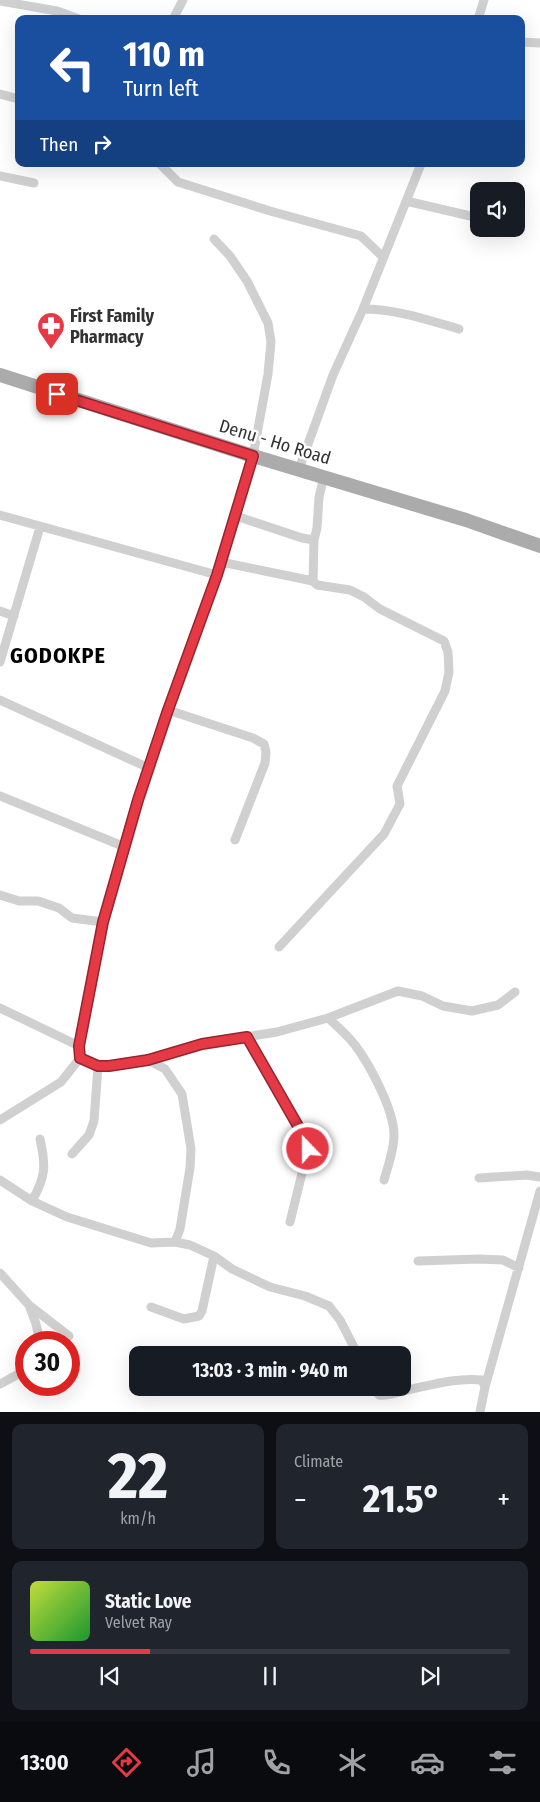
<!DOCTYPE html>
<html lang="en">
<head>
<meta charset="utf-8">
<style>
	body { margin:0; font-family:"Fira Sans Condensed",sans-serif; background:#20242c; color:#f1f3f6; height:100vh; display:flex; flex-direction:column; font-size:19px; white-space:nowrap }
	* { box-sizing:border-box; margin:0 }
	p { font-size:16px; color:#9ea1a6 }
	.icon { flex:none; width:28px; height:28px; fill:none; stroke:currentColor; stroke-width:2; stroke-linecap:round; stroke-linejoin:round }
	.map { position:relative; height:1412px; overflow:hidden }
	.sheet { display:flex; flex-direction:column; gap:12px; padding:12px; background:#0d0f14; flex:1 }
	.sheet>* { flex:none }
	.hud { position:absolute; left:15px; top:15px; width:510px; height:152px; border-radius:10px; box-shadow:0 5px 20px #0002; background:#1a4fa0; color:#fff; overflow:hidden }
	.controls { position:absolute; left:470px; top:182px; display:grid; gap:10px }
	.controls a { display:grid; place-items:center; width:55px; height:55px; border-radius:10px; background:#171b24; box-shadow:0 5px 20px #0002; font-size:25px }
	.speed { position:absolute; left:15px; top:1331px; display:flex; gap:10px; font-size:25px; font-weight:700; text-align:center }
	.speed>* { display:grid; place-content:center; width:65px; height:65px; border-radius:50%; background:#171b24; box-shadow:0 5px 20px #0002; line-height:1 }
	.speed .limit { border:8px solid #d22; background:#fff; color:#111 }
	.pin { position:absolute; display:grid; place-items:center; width:42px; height:42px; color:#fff; margin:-21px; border-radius:10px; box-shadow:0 2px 8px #0006 }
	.me { position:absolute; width:55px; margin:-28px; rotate:338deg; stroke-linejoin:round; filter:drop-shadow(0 0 4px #0008) }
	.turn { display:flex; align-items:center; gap:18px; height:105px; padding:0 25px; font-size:22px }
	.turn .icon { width:65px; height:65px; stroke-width:2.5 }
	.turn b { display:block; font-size:35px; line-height:42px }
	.then { display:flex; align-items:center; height:48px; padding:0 25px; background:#0003; gap:10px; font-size:19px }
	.big { font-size:38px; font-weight:700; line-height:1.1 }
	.sheet .tile { flex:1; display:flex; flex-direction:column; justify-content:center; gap:8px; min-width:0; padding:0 18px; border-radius:10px; background:#20242c }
	.sheet .dial { align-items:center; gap:0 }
	.dial b { font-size:65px; line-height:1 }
	.song { display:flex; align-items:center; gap:15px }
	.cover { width:60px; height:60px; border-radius:8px; background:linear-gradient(135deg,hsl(70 70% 55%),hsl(130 70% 35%)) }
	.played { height:5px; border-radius:2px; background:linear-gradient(90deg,#e63946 25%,#363941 25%) }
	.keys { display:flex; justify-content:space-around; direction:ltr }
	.heat { display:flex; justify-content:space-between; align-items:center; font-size:28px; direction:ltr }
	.sheet .tiles { flex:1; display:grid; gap:12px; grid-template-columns:1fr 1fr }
	.tile:last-child { grid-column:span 2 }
	.trip { position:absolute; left:129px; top:1346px; width:282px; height:50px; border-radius:10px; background:#171b24; box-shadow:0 5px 20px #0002; font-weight:700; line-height:50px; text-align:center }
	.tabs { display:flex; height:80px; justify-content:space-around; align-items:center; background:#090b0e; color:#9ea1a6 }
	.tabs .icon { width:35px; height:35px }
	.tabs .selected { color:#e63946 }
	.tabs b { font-size:22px; color:#f1f3f6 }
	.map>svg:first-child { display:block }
</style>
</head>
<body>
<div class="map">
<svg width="540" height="1412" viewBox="0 0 540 1412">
	<rect width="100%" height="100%" fill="#fff"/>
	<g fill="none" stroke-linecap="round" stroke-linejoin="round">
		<path stroke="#d0d0d0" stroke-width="9" d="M0,1L57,11L79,19
			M173,19L183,0
			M478,19L484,0
			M521,42L540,43
			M0,94L19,99
			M160,164L178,182L270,211L361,236L383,257
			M0,176L34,183
			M406,201L479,218
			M363,309C397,309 428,320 459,329
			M299,469L333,375L363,309L421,164
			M0,515L217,575
			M236,516L302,538L314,540
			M221,562L313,581
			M0,611L14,616
			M0,662L40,527
			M0,700L149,768
			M168,710L253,738L264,744L266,752L265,763L235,840
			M0,796L125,847
			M0,895L19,901H38L59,908L72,918L103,922
			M279,947L384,834L400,804L397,786L445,691L449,672L448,652L444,641L380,609L364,597L350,590L317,585L313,581L314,540L317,528L319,497L324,477
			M0,1008L79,1046
			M328,1018C337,1026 347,1035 355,1045C370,1065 394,1110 394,1135C394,1150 388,1166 384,1180
			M247,1037L306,1140L308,1149L290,1222
			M80,1058L98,1066H109L148,1060L165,1069L182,1094L191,1149L190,1168L180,1229L175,1242
			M148,1060L202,1044L277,1032L328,1018L398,991L422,996L443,1006L472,1011L498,1005L515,992
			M0,1120L61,1082L80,1058L79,1046L103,922L138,800L168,710L217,575L236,516L253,456L268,374L271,342L268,323L247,281L230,256L214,239
			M72,1154L89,1135L94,1121L98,1066
			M479,1178L527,1175L540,1177
			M0,1180L32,1201L67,1217L151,1243L175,1242L190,1245L214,1256L232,1269L270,1287L305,1296L329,1306L340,1320L358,1355
			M32,1201C46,1176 46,1166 40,1139
			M418,1261L479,1259L503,1260L519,1268
			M0,1273L29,1305L69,1336
			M29,1305L36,1324L40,1342
			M151,1307L184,1319L199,1316L202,1311L214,1256
			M0,1384L26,1370
			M485,1387L540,1191
			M375,1388L379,1395C388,1396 395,1393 403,1391C428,1386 456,1377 482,1380L485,1387L480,1412"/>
		<path stroke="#ababab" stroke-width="14" d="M0,375L253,456L466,520L540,546"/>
	</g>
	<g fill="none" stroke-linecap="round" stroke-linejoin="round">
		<defs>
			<path id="route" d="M57,394L253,456L217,575L168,710L138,800L103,922L79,1046L80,1058L98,1066H109L148,1060L202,1044L247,1037L306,1140L308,1149"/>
		</defs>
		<use href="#route" stroke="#96252e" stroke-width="12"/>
		<use href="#route" stroke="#e63946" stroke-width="9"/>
	</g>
	<defs>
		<symbol id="pharmacy-pin" viewBox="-11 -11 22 30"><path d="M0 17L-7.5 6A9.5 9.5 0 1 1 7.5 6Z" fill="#e63946" stroke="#fff"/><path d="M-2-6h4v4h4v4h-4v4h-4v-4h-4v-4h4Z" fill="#fff"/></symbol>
	</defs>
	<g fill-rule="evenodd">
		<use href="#pharmacy-pin" x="35" y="310" width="32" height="43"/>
	</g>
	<g text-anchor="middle" stroke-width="5" stroke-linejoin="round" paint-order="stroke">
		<g font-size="18" font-weight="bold" fill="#333" stroke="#fff" text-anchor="start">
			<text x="70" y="322">First Family<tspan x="70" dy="21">Pharmacy</tspan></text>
		</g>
		<g font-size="18" fill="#333" stroke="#fff">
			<text transform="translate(275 442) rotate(17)" y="6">Denu - Ho Road</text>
		</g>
		<g font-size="22" font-weight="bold" letter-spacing="1" fill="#000" stroke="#fff">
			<text x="58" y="663">GODOKPE</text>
		</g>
	</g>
</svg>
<div class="controls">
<a><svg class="icon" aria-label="sound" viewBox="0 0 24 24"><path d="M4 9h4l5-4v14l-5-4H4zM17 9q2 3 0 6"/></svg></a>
</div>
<div class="speed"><div class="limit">30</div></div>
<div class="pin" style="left:57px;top:394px;background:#d93025"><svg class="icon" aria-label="arrive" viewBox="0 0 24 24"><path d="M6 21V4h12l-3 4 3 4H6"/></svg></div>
<svg class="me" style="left:308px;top:1149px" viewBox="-20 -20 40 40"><circle r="17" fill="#e63946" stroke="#fff" stroke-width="3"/><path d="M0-11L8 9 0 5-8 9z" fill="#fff"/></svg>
<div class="trip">13:03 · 3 min · 940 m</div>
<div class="hud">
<div class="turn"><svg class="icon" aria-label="left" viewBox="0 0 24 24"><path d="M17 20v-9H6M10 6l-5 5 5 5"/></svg><div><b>110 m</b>Turn left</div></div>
<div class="then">Then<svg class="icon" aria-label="right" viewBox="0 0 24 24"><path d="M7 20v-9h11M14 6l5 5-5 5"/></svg></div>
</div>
</div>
<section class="sheet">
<div class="tiles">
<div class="tile dial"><b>22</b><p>km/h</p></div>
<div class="tile"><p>Climate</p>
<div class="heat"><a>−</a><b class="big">21.5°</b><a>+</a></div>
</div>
<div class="tile">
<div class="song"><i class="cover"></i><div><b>Static Love</b><p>Velvet Ray</p></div></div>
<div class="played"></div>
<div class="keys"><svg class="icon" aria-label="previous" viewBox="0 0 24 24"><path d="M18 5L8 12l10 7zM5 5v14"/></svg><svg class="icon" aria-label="pause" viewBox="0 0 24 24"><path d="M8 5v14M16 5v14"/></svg><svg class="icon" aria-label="next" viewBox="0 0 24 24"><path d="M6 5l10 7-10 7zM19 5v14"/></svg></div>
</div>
</div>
</section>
<nav class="tabs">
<b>13:00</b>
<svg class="icon selected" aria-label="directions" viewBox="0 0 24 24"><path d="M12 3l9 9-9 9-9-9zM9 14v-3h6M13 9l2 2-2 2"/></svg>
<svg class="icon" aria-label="music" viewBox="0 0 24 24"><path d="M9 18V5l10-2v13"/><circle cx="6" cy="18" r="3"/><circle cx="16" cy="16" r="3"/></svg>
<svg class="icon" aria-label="phone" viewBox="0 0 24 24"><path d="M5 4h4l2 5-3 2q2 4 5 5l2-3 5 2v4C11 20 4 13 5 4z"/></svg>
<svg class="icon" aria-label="climate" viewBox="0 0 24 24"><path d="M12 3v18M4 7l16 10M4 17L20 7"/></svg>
<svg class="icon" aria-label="car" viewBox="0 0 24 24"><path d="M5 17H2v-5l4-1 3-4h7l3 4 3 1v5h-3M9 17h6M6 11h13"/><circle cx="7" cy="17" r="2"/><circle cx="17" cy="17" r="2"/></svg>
<svg class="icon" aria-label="filters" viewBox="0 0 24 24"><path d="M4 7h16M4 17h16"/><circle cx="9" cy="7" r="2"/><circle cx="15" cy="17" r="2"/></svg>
</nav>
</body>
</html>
